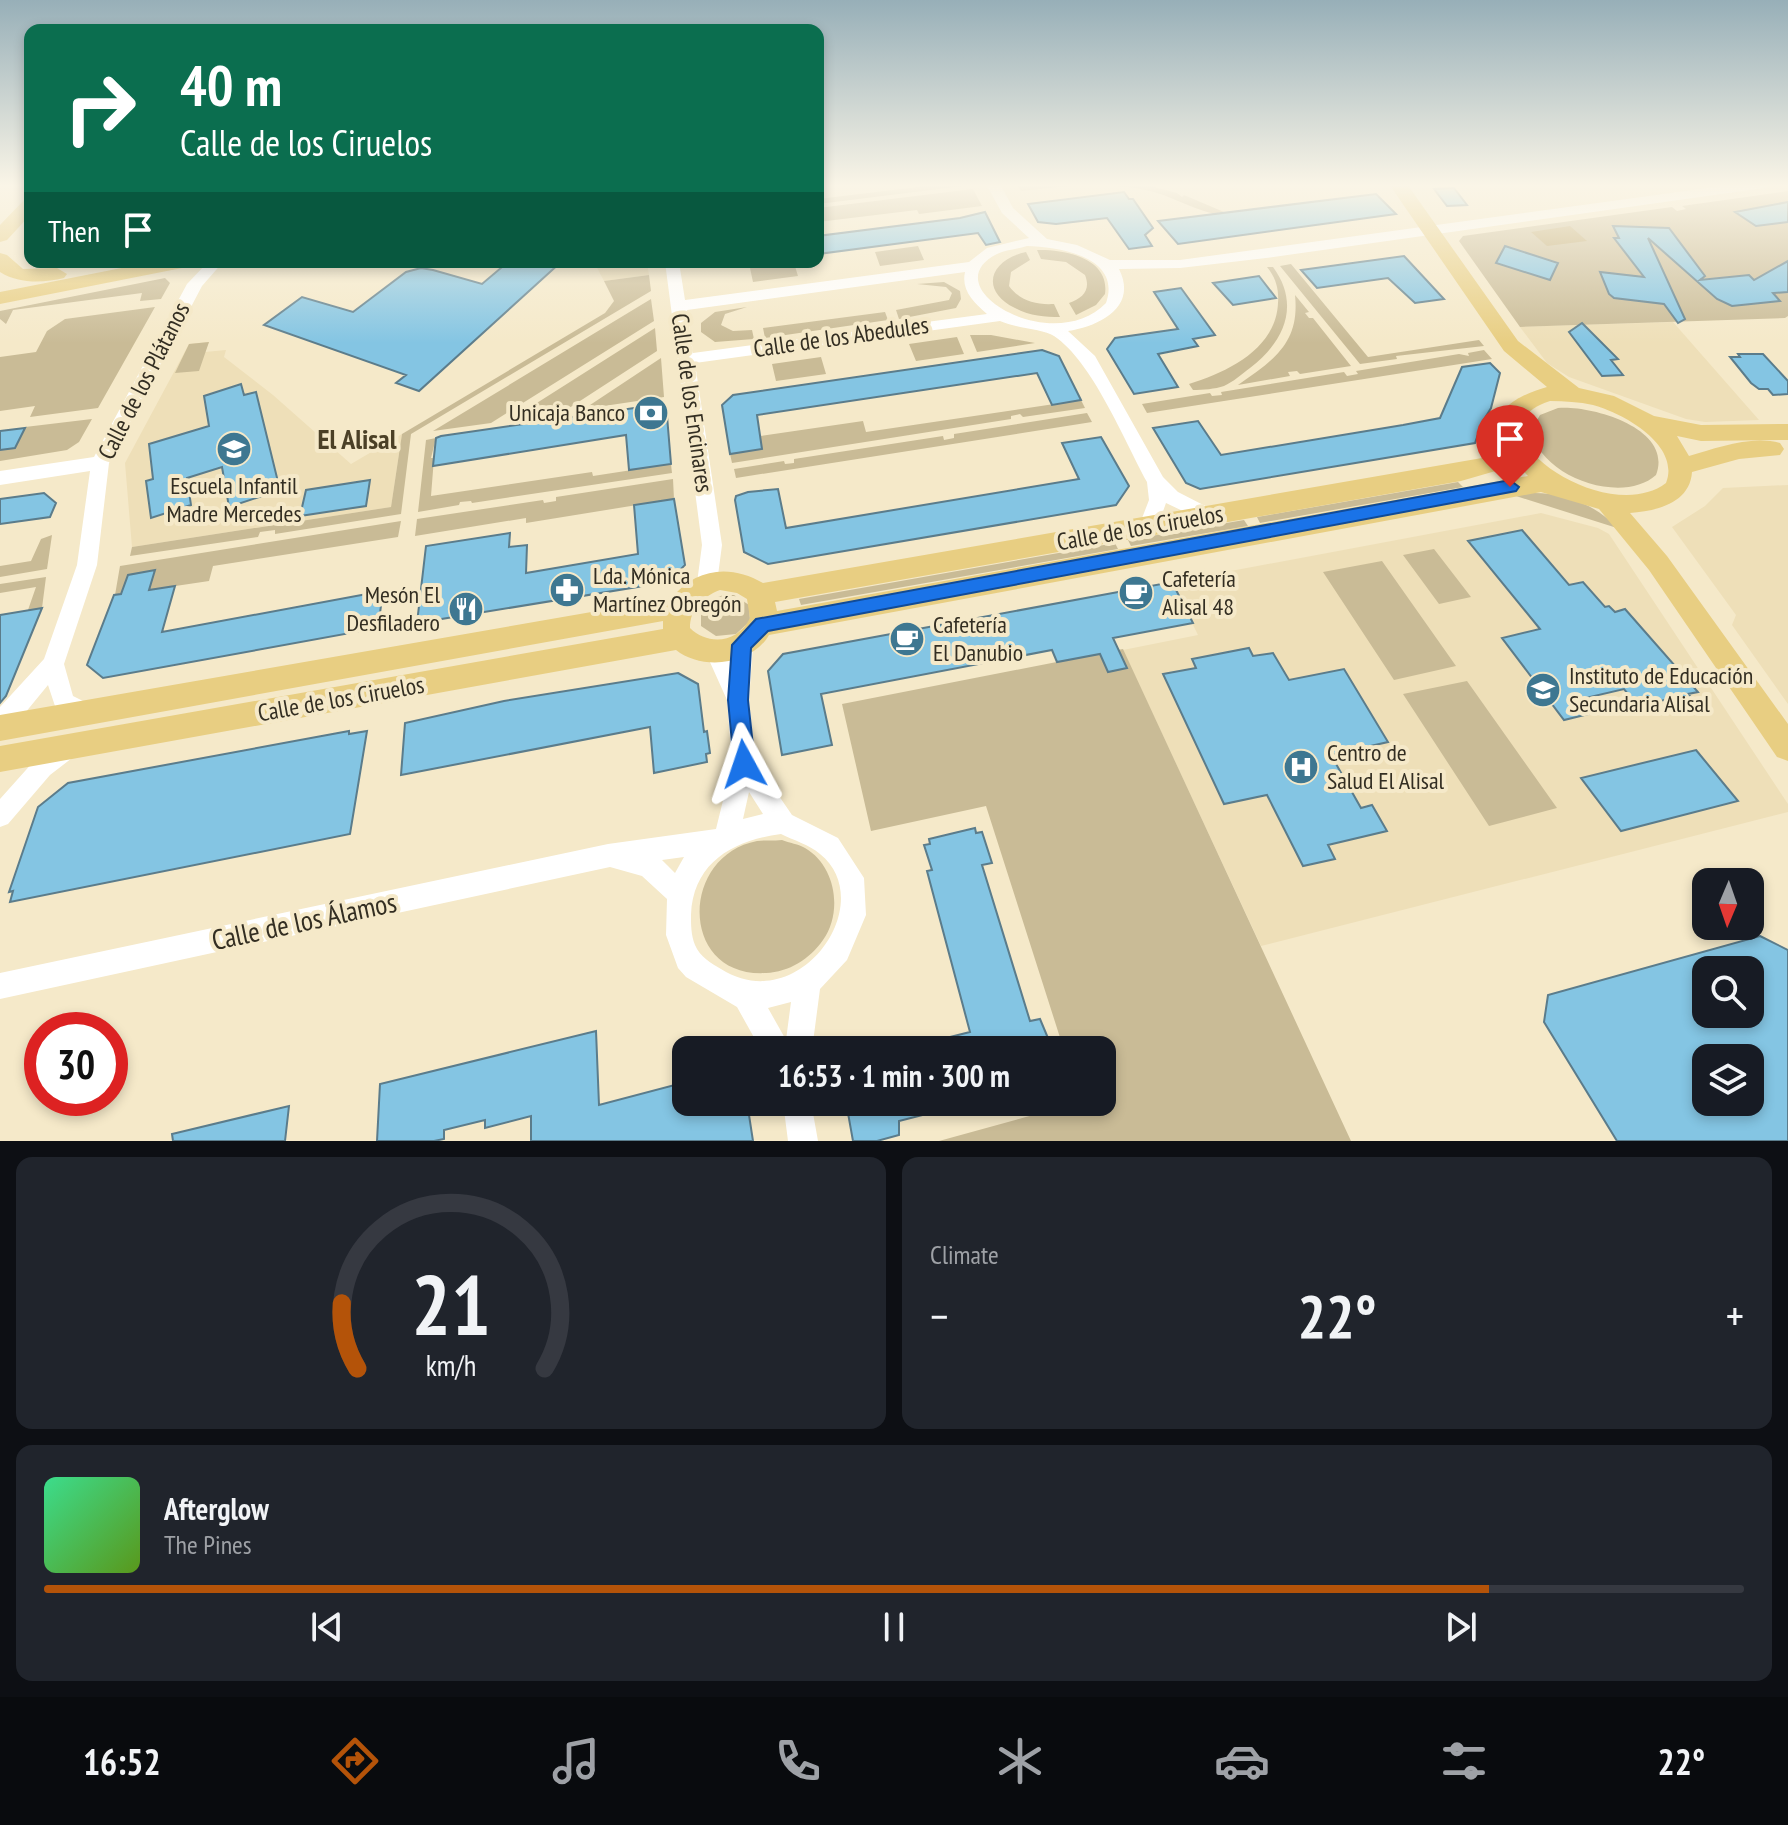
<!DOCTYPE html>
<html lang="en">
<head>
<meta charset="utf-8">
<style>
	body { margin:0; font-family:"PT Sans Narrow",sans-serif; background:#20242c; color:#f1f3f6; height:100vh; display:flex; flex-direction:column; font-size:30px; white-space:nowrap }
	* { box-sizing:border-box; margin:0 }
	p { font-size:26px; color:#9ea1a6 }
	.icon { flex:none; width:44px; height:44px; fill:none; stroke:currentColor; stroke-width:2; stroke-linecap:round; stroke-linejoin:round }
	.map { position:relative; height:1141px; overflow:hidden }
	.side { display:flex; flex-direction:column; gap:16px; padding:16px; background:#0d0f14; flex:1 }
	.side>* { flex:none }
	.hud { position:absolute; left:24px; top:24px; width:800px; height:244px; border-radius:16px; box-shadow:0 4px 12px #0003; background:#0b6e4f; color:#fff; overflow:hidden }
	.needle { width:52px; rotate:182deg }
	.buttons { position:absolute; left:1692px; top:868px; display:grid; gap:16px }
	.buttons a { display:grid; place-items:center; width:72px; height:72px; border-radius:16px; background:#171b24; box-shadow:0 4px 12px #0003; font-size:40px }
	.speed { position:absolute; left:24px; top:1012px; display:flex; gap:16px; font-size:40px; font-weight:700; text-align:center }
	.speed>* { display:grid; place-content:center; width:104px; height:104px; border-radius:50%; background:#171b24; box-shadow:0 4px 12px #0003; line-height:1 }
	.speed .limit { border:12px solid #d22; background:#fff; color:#111 }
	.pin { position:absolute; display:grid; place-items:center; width:68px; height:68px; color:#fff; margin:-82px -34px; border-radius:50% 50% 50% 0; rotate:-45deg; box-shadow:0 0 8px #0007 }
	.pin .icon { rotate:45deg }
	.me { position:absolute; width:88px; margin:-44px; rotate:355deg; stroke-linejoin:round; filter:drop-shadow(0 0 6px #0008) }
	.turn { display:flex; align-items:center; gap:28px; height:168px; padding:0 24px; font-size:36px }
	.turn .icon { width:104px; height:104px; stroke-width:2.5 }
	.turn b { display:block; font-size:56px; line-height:68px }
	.then { display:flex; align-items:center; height:76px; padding:0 24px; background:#0003; gap:16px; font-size:30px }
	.big { font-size:60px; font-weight:600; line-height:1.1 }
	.side .card { flex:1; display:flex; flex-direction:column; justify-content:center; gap:12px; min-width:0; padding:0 28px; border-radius:16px; background:#20242c }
	.side .dial { align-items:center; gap:0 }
	.dial svg { height:208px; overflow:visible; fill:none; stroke:#363941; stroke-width:7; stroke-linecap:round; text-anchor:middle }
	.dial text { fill:#f1f3f6; stroke:none }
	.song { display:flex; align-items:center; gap:24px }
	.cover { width:96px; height:96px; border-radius:12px; background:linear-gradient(135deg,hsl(150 70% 55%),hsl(90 70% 35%)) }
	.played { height:8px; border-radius:4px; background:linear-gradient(90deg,#b45309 85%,#363941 85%) }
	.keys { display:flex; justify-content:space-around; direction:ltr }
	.heat { display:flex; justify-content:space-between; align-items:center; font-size:44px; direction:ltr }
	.side .tiles { flex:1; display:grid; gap:16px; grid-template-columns:1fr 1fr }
	.card:last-child { grid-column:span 2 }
	.trip { position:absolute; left:672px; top:1036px; width:444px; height:80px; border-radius:16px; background:#171b24; box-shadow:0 4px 12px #0003; font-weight:600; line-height:80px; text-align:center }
	.menu { display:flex; height:128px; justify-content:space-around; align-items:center; background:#090b0e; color:#9ea1a6 }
	.menu .icon { width:56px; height:56px }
	.menu .on { color:#b45309 }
	.menu b { font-size:36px; color:#f1f3f6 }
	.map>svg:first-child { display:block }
</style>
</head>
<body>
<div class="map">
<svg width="1788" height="1141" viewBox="0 0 1788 1141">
	<rect width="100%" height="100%" fill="#f5e9c9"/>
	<path fill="#eedfb8" d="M594,262H647L649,275L604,281Z
		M1673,322L1759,420L1705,422L1686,419L1569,377L1547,363L1520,327Z
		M209,342L205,352L226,350L224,357L273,395L351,464L402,434L391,507L132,547L125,463L189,344Z
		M1788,485V704L1732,625L1736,615L1672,527L1705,506L1723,488Z
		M1541,513L1598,528L1609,534L1788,804V812L1261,946L1123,650L1198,635L1172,582Z"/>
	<path fill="#c9bb96" d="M943,184L971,185L818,204V199Z
		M1016,184H1142L1177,193L1182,197L1184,195L1231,215C1205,217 1176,197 1150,191C1107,181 1064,186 1021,191Z
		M973,189L982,206L919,214L917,210L818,222V208Z
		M1788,191V316L1785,318L1520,327L1459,241L1463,236L1672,207L1677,211L1686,209L1682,206Z
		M918,246L924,260L880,266L875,252Z
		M1037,250C1064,249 1110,258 1105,294L1096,305L1076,315L1069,303C1083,298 1091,290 1085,275L1066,262L1041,259Z
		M1026,252L1030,260L1011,272L1009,286C1020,301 1036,305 1054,304L1060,317C1045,317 1029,316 1015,308C979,290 990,260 1026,252Z
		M794,263L798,276L753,282L750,268Z
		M1291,264L1368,357L1479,340L1484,346L1396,356L1397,359L1360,364L1280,266Z
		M1267,267H1273C1301,305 1284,342 1250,368C1242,374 1233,382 1224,386C1215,389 1203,390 1193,390L1189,384C1228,372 1276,349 1278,303C1279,289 1276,278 1267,267Z
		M649,275L651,291L411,434L401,514L275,534V530L260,532L258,537L130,556L132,547L391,507L402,434L605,313L614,301L604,281Z
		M165,278L170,283L161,299L140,301L142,293L13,310L6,324L0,319V311Z
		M944,282L960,291L961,299L956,308L899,319L896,310L949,300L952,293L946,287L917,284Z
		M1295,295L1309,312L1305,313L1309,318H1313L1351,366L1300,374L1297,371L1288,372L1290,376L1238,385C1274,360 1300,343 1295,295Z
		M651,299L654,321L491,423L433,431Z
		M155,307L98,408L30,417L35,406L0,411V357L36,352L47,331L65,319Z
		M747,307L725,314L721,325L733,331L752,330L754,339L715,342L701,332V323L715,312Z
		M885,312L888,320L765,338L763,328Z
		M655,328L657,351L563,412L510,420Z
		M970,335H991L1035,343L977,352Z
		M957,337L964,354L916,361L909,344Z
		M209,342L199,371L175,373L189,344Z
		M1484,350L1492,359L1147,413L1142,404L1210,393L1212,396L1222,395L1221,392L1344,372L1347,376L1358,374L1356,371L1459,354L1469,356L1468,353Z
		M821,357L826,374L776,381L772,364Z
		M661,358L664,397L584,409Z
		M1081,400L1085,408L1023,417L1020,414L1011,416V419L732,463L730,454L762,449L760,436L863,421L866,432Z
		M1558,408C1591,405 1674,428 1656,475C1622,506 1537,476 1532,429L1540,415Z
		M1087,413L1092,422L736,478L734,469L784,461L785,464L794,463V459L943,436L944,440L954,438V434Z
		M92,419L79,442L67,450L0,461V450L15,448L25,427Z
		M436,438L431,458H434L431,496L592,472L593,476L671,464L672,473L472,503L471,501L460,502L459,505L418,512L426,440Z
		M673,479L674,499L526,523V518L415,536L417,519L543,500L544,503L556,501V497Z
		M1458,482L1463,487L1260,523L1257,517Z
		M1530,493C1562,492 1596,504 1617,528L1516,496Z
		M1244,520L1248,526L1131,546L1128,540Z
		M401,521L398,537L213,566L209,581L115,595L120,566Z
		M52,535L47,569L0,577V566L31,561L41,539Z
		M1115,543L1118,549L801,605L799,599Z
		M1434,549L1471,597L1439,604L1403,555Z
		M1382,561L1456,666L1394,680L1323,572Z
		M46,577L42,608L28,610L36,587L0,593V584Z
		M724,595H734L749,605L750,621L736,634L716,636L701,626V610L714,598Z
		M1123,649L1351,1141H939L1080,1102H1102V1050H1064L986,806L871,831L842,704Z
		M1467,681L1557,808L1489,826L1403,694Z
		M782,840C789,843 799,844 805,848C836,866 843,912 823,940C810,959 789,972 766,973C679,978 679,856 757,841C765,840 774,841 782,840Z"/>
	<path fill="#bda76f" d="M1570,226L1587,241L1547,246L1531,232Z"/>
	<path fill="#84c5e3" stroke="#5b7c8b" stroke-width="2" fill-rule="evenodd" d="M1454,188L1467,205L1447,206L1434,189Z
		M1124,192L1129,199H1133L1153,228L1145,235L1152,246L1129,249L1107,218L1056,224L1038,222L1028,204Z
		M1376,194L1396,214L1178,244L1158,221Z
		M1788,202V222L1756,226L1735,212Z
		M985,212L1000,242L986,245L978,233L818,254V236L960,218Z
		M1613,226L1669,228L1705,276L1700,280L1749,275L1754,280L1788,261V292L1773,293L1780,301L1732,306L1717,299L1648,238L1685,319L1678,323L1664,304L1614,298L1609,294L1600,272L1644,277L1614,238H1619Z
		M1505,246L1558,263L1550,280L1496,263Z
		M1404,256L1444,299L1415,303L1388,278L1317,288L1301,270Z
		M508,262H561L419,391L396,383L406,375L264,325L302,297L353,312L406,272L421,268L433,270L482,284Z
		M1259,276L1276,298L1233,305L1213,283Z
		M1181,288L1215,335L1193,339L1198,346L1158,354L1178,387L1134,394L1107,349L1115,338L1178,329L1154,292Z
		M1582,323L1618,359L1611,360L1623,375L1602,376L1569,332Z
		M1042,350L1059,356L1081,400L1052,405L1037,373L757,415L762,449L730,454L722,405L733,395Z
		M1738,354H1763L1788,381V394L1773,395L1768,389H1759L1751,383L1730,357H1740Z
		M1490,363L1500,373L1491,408L1482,423L1475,443L1200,489L1186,483L1153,428L1198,421L1221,455L1403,425L1440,418L1462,367Z
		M241,384L244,395L256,392L280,490L229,507L222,467L187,478L191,505L151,518L146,481L153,479L149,444L209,426L204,396Z
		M648,406L667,416L671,464L629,470L626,435L433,466L436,438L441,436Z
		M25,428L15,448L0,450V431Z
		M1101,437L1129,486L1116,505L768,564L744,552L735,500L736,496L748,492L778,489L786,528L1079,479L1062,443Z
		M370,480L366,506L300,516L306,490Z
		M44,493L56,503L50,517L0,524V499Z
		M674,499L685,565L668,582L417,623L426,546L510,533L509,547L527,545L526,573L638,554L634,505Z
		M1522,530L1569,585L1583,582L1605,607L1609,606L1615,612L1625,609L1698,692L1688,694L1696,703L1671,709L1664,700L1638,706L1624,689L1581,699L1593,713L1564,720L1502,638L1540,629L1468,541Z
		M155,570L149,590L175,586L162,632L383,591L378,628L103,678L87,665L114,595L121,594L128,575Z
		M1172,582L1193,623L1113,638L1127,668L1108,672L1100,654L1057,662L1052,650L821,694L832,745L782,755L768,671L783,654Z
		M42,608L6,696L0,703V615Z
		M1249,648L1253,656L1273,653L1289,680L1344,669L1388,742L1331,755L1361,808L1372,805L1387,831L1328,845L1335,859L1303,866L1267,795L1224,804L1163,674L1196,668L1192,659Z
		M678,673L698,684L704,732L707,731L710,753L706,754L707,762L654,773L650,727L401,775L405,723L504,701Z
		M349,731V734L367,731L350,834L10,902L13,891L9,892L38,807L68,783Z
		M1696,750L1738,801L1621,831L1581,778Z
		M975,828L976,833L982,832L992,863L982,865L1030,1021L1040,1019L1053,1050H923L922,1044L970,1032L927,871L932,870L924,845L930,844L929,839Z
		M1760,936L1788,950V1141H1617L1544,1022L1548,995ZM1706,970H1750V1014H1706ZM1706,1058H1750V1102H1706Z
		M596,1031L599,1105L686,1082V1102H747L753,1141H531V1116L485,1128V1120L444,1130V1139L434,1141H377L380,1084Z
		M846,1102H949L950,1108L899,1121V1135L877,1141H853Z
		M289,1106L285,1141H173L172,1134Z"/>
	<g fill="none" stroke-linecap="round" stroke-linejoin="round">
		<path fill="#fff" fill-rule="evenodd" d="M986,184H1000L1013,208L1047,239L1077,245L1110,260H1180L1737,184H1771L1764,188L1266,258L1180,268L1119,269C1138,307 1100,326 1068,331L1095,356L1163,477L1178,492L1215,511L1218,516L1208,523L1166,503L1156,531L1149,533L1139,526L1149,500L1147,482C1124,440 1092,361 1054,336C1043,329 1015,328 1000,321L695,363L722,545L717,583L714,589H700L697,583L702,545L665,262H679L685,300L969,262L987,248L1029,238L1002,213ZM1027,246C1060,247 1122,257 1106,303C1053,358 931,287 997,254C1006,250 1018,249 1027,246ZM965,272C961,290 973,302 987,314L693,353L687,310Z
			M208,262H223L202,286L109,463L97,565L64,664L73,696L95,707L98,714L95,721L87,724L56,709L48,685L25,713L0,731V707L44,659L77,565L90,471L0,485V471L94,457L187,284Z
			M742,636L750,639L753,645L749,700L755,761L792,815L838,838L864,878L866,915L847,960L820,989L812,1050H761L737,1007L686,977L678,968L666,935L667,899L642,876L610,867L0,999V973L608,844L716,829L732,764L727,700L705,651L708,645L716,642L724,645L730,659L734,639ZM749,792L763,814L743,819ZM781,834C793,840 810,845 820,854C880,902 800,1019 721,969C711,963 700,957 695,945C691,935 691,925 691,915C693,862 734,840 781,834ZM684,857L675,873L662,860ZM791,1002L786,1040L768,1008Z
			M68,738L76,741L79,748L76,755L50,775L8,824L0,827V799L34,761Z
			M783,1102H811L818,1141H788Z"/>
		<path fill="#e8ce82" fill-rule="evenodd" d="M1389,184H1407L1518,341L1579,388L1614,396L1654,416L1701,425L1788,424V440L1701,441L1677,436L1689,456C1717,448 1751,435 1780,443L1784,449L1780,455L1739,459L1692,472C1690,503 1657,511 1630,513L1667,556L1788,724V761L1777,757L1649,570L1599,509L1541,492L769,635C752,665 702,671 676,650L0,772V746L663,629V621L0,741V715L672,598C695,568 731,564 763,583L1482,458L1503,444C1486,409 1520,395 1547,387L1504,351ZM1550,401C1565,401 1579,402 1593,405C1623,413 1681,445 1666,483C1606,529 1461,429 1550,401ZM1514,461L1528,476L777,611L775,602L1461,481L1499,470ZM720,590L737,593L747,599L750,618C738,643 708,646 690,628C690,609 702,597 720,590Z
			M30,199V215L7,240L0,242V225L24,200Z
			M0,253L7,255L23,269L57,268L67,274L64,278C43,283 19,284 0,272Z
			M152,262H192L182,268L0,304V292Z"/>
	</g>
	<linearGradient id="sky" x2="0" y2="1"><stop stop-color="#97afb8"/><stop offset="0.54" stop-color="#faf5e7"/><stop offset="1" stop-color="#faf5e7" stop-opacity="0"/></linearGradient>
	<rect width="1788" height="343" fill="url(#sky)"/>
	<path fill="#1a73e8" stroke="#114b97" stroke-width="2" d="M1510,480L1519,487L1516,491L768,631L751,648L748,700L755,764L752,770L744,773L737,770L734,764L728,700L732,645L756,619Z"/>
	<defs>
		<symbol id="bank-disc" viewBox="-11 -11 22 22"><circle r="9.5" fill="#3e7791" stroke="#f5e9c9"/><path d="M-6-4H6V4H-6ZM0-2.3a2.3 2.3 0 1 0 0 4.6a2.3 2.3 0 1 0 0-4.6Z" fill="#fff"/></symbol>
		<symbol id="school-disc" viewBox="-11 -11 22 22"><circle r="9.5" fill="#3e7791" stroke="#f5e9c9"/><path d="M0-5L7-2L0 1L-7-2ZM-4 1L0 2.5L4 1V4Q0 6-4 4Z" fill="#fff"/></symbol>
		<symbol id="pharmacy-disc" viewBox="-11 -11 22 22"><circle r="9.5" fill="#3e7791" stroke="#f5e9c9"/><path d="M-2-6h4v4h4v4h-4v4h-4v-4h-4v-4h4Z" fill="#fff"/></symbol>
		<symbol id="cafe-disc" viewBox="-11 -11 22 22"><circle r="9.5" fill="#3e7791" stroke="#f5e9c9"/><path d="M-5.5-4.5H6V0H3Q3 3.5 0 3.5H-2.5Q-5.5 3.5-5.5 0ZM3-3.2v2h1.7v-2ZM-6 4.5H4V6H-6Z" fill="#fff"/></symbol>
		<symbol id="restaurant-disc" viewBox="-11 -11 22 22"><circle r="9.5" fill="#3e7791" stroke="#f5e9c9"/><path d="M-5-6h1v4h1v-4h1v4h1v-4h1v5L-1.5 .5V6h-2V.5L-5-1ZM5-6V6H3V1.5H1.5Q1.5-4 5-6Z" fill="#fff"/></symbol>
		<symbol id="hospital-disc" viewBox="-11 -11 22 22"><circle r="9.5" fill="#3e7791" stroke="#f5e9c9"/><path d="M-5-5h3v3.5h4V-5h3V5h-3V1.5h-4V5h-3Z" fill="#fff"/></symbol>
	</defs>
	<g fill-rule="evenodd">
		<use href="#bank-disc" x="631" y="393" width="40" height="40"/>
		<use href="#school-disc" x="214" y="429" width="40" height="40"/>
		<use href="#pharmacy-disc" x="547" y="570" width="40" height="40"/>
		<use href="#cafe-disc" x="1116" y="573" width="40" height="40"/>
		<use href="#restaurant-disc" x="446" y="589" width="40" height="40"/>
		<use href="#cafe-disc" x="887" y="619" width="40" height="40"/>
		<use href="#school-disc" x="1523" y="670" width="40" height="40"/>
		<use href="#hospital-disc" x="1281" y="747" width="40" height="40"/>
	</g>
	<g text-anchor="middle" stroke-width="8" stroke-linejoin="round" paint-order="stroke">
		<g font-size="24" fill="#332e22" stroke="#f5e9c9">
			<text transform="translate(841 337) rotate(-8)" y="8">Calle de los Abedules</text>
			<text transform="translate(144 381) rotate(-63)" y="8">Calle de los Plátanos</text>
			<text transform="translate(692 403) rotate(82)" y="8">Calle de los Encinares</text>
			<text transform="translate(1140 528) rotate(-10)" y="8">Calle de los Ciruelos</text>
			<text transform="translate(341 699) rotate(-10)" y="8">Calle de los Ciruelos</text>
		</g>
		<g font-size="24" fill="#332e22" stroke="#f5e9c9" text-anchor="start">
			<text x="625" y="421" text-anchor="end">Unicaja Banco</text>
			<text x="234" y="494" text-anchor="middle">Escuela Infantil<tspan x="234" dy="28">Madre Mercedes</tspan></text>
			<text x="593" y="584">Lda. Mónica<tspan x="593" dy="28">Martínez Obregón</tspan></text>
			<text x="1162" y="587">Cafetería<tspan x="1162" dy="28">Alisal 48</tspan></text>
			<text x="440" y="603" text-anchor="end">Mesón El<tspan x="440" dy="28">Desfiladero</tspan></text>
			<text x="933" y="633">Cafetería<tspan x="933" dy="28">El Danubio</tspan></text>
			<text x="1569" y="684">Instituto de Educación<tspan x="1569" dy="28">Secundaria Alisal</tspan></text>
			<text x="1327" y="761">Centro de<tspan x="1327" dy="28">Salud El Alisal</tspan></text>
		</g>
		<g font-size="28" font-weight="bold" fill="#4b4026" stroke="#f5e9c9">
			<text x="357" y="449">El Alisal</text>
		</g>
		<g font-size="28" fill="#332e22" stroke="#f5e9c9">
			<text transform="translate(304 921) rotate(-12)" y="10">Calle de los Álamos</text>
		</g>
	</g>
</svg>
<div class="buttons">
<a><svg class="needle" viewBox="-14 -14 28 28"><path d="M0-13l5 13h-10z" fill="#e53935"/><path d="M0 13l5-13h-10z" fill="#9ea1a6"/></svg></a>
<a><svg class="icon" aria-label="search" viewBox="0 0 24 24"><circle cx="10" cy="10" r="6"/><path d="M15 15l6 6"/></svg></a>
<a><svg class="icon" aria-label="layers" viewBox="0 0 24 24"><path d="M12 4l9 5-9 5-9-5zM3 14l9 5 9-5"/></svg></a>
</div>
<div class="speed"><div class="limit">30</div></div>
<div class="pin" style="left:1510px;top:487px;background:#d93025"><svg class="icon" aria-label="arrive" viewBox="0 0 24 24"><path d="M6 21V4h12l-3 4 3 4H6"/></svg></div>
<svg class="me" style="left:744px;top:764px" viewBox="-20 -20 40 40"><path d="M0-17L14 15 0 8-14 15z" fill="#1a73e8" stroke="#fff" stroke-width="4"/></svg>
<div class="trip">16:53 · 1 min · 300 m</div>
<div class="hud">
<div class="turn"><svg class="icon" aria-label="right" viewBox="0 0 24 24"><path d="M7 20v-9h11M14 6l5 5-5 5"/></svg><div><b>40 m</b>Calle de los Ciruelos</div></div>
<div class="then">Then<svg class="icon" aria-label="arrive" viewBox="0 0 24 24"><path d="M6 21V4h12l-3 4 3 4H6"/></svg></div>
</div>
</div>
<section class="side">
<div class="tiles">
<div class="card dial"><svg viewBox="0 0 100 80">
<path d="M14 69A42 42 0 1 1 86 69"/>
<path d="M14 69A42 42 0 0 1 8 44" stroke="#b45309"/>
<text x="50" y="56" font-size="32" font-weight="700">21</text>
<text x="50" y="72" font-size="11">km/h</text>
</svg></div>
<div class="card"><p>Climate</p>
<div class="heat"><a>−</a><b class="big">22°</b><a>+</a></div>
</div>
<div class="card">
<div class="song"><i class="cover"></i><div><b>Afterglow</b><p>The Pines</p></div></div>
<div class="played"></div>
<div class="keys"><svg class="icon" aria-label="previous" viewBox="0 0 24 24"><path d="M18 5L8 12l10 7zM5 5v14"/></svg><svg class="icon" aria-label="pause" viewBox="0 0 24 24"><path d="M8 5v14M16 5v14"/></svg><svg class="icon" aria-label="next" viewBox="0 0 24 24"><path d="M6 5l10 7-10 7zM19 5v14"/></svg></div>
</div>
</div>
</section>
<nav class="menu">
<b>16:52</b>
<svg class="icon on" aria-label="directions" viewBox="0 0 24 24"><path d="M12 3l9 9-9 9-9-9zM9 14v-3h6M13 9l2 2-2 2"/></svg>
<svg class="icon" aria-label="music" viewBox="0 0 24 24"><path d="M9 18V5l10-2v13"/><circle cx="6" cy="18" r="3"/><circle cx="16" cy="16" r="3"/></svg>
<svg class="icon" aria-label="phone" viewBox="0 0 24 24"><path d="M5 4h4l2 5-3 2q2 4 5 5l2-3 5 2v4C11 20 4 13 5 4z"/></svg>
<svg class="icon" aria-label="climate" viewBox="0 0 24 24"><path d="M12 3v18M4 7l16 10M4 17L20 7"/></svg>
<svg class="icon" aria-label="car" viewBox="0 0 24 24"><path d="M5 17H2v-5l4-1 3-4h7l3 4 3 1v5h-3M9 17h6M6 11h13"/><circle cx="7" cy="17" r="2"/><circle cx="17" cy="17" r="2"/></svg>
<svg class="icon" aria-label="filters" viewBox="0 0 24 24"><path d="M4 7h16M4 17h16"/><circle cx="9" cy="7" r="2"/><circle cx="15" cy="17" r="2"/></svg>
<b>22°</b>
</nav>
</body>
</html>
